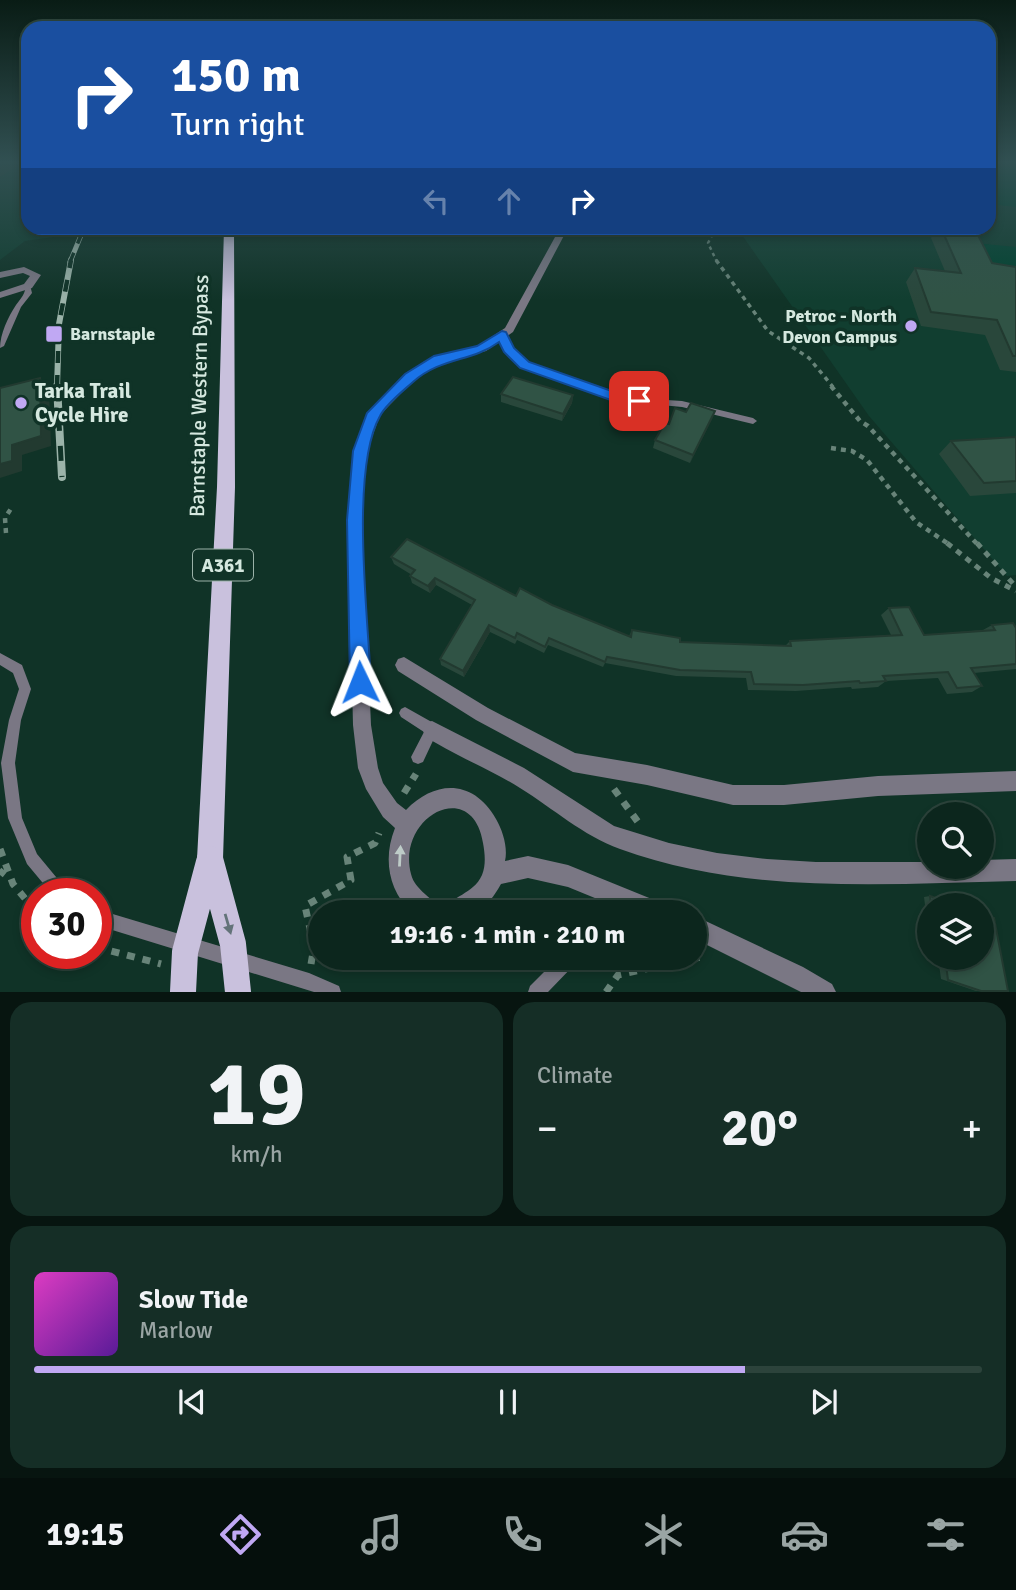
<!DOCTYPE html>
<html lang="en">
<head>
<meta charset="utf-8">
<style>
	body { margin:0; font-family:Signika,sans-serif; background:#152e26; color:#f1f3f6; height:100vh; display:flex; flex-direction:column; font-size:26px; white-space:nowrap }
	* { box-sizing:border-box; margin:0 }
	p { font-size:23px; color:#9aa5a4 }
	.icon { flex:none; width:38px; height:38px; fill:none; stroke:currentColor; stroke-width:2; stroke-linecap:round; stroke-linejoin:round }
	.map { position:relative; height:992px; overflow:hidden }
	.drawer { display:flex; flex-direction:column; gap:10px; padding:10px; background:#071510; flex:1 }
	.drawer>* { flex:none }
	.hud { position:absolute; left:21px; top:21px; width:975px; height:214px; border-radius:21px; box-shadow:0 4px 10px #0003,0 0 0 2px #2c433b; background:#1a4fa0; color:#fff; overflow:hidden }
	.tools { position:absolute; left:917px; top:802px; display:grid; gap:14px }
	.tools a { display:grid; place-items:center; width:77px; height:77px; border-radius:50%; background:#0c261d; box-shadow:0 4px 10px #0003,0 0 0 2px #2c433b; font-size:35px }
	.speed { position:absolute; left:21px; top:878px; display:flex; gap:14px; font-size:35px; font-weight:700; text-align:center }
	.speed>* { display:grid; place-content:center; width:91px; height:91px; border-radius:50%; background:#0c261d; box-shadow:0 4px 10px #0003,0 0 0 2px #2c433b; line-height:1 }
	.speed .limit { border:10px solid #d22; background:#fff; color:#111 }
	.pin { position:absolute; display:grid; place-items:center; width:60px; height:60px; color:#fff; margin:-30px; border-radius:14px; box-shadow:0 4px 10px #0006 }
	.me { position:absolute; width:77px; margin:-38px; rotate:358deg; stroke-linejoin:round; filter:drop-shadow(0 0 5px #0008) }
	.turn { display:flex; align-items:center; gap:24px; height:147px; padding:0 35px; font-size:32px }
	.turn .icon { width:91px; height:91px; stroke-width:2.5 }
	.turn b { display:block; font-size:49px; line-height:60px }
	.lanes { display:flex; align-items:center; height:66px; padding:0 35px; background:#0003; justify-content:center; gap:35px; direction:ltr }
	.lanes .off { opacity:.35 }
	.big { font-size:52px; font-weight:700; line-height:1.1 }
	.drawer .widget { flex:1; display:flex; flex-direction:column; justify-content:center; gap:10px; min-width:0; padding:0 24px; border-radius:21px; background:#152e26 }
	.drawer .dial { align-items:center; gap:0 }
	.dial b { font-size:91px; line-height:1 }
	.song { display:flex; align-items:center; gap:21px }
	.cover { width:84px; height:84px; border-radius:10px; background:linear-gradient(135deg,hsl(310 70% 55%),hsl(270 70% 35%)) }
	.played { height:7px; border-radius:4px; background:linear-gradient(90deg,#c0a8f3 75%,#2c433b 75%) }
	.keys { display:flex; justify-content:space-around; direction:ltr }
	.heat { display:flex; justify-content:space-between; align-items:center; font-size:38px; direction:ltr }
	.drawer .tiles { flex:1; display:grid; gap:10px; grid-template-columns:1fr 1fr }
	.widget:last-child { grid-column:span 2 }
	.trip { position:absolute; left:308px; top:900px; width:399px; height:70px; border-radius:35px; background:#0c261d; box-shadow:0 4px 10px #0003,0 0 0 2px #2c433b; font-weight:700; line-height:70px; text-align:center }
	.tabs { display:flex; height:112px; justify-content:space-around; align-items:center; background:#050f0c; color:#9aa5a4 }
	.tabs .icon { width:49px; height:49px }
	.tabs .current { color:#c0a8f3 }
	.tabs b { font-size:32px; color:#f1f3f6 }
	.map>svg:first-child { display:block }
</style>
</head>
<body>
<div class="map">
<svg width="1016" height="992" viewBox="0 0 1016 992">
	<rect width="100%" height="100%" fill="#103327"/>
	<path fill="#113e30" d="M0,162H28V228H71L68,235L25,241L0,260Z
		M989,162H1016V575L1007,576L869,416L737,228H800L871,236L912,234L911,228H989Z"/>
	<path fill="#004330" d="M989,162H1016V207L989,204Z
		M975,243L1016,247V275L990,272Z"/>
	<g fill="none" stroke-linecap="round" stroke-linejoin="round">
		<path stroke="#688479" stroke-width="2.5" stroke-dasharray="3.5 3.5" stroke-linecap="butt" d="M716,228L708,243L717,262"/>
		<path stroke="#688479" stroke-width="3.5" stroke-dasharray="4.5 4.5" stroke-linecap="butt" d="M716,260L768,331L809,358L833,387"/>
		<path stroke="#688479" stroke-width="4.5" stroke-dasharray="5 5" stroke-linecap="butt" d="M831,386L860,421L868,426L978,545
			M831,448L852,451L867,460L916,522L950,545
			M6,533L5,518L12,507"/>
		<path stroke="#688479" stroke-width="5" stroke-dasharray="6 6" stroke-linecap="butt" d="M947,543L991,578L1016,591
			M977,543L1016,587"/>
		<path stroke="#688479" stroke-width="7" stroke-dasharray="8 8" stroke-linecap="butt" d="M614,789L638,822
			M404,793L416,774
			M0,849L13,884L37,913
			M0,875L4,870
			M96,947L161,964
			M311,964L314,947L305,906L351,880L347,857L375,843L379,833
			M606,992L618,975L705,956"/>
		<path fill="#7a7784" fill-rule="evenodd" d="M26,285H30L32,293L21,307L4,346L0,348C0,334 8,317 16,305C22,297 25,294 26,285Z
			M499,332H505L516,351L531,363L548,372L607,390L621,397L682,401L753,418L757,421L753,424L682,407L629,402L642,414L638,417L635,416C623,407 612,398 598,393C569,382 530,379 510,353C505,347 502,340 498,334Z
			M0,653L22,665L31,689L21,720L15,763L22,818L37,854L66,889L68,894H52L27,864L8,818L1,763L9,720L19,689L13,673L0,665Z
			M405,707L437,725L438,730L423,762L418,764L413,762L411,757L424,732L401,717L399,713L401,709Z
			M96,909L309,973L339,986L341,992H314L96,925Z
			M559,957H578L576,963L548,992H528L530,986Z"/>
		<path fill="#7a7784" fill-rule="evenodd" d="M560,228H568L513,332L486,351L442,362L414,380L380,415L367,451L362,520L371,725L378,768L383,783L397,803L406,810C436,779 474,780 496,819C503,831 508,848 505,861L528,856L568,865L664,904L667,912H629L568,887L528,878L501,884C484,914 476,912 444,912C451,895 473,895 482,875C486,865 485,854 483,843C472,776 396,817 411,874C415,891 434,897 440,912H411C388,889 383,858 395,828L383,817L366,789L358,768L353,725L348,520L353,451L370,410L406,374L434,356L478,346L505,328Z
			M24,267L41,275L32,288L0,298V292L24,284L30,276L23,273L0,278V272Z
			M404,657L488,708L575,753L647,765L733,785H784L878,776L1016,771V791L878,796L784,805H733L647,785L573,772L476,720L398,671L395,665L398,659Z
			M432,721L524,768L614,826L669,843L717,853L767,859L816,862H929V866H982V860L1016,859V881C885,884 746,895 620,849C582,835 554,809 520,788C493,771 463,759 436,743L425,737L423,730L425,723Z
			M695,916L803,967L832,984L836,992H801L695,939Z"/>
		<path fill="#c9c1dd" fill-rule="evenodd" d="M224,228H234L235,487L223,859L219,868L210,872L201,868L197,859L217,487Z"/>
		<defs>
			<path id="rail-far2" d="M70,262L84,228"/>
			<path id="rail-far1" d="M57,387L59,324L71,260"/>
			<path id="rail" d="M57,386L62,477"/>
		</defs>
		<use href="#rail-far2" stroke="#9bb3a9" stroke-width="5"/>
		<use href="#rail-far1" stroke="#9bb3a9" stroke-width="6"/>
		<use href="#rail" stroke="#9bb3a9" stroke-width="8"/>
		<use href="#rail-far2" stroke="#103327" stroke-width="3.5" stroke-dasharray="10" stroke-linecap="butt"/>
		<use href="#rail-far1" stroke="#103327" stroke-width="4.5" stroke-dasharray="12" stroke-linecap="butt"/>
		<use href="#rail" stroke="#103327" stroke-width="5" stroke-dasharray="15" stroke-linecap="butt"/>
		<path stroke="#c9c1dd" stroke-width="26" d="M210,859L233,944L238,992
			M183,992L185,952L209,862"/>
	</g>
	<path fill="#29473b" d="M938,228H964L992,263L1016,267V372L1000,370L985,335L921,326L906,282L915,268L945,271L931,238Z
		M501,394L573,395L572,403L562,421L501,402Z
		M715,411L690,463L653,448L655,440L669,424L686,412Z
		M1016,437V493L970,496L939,454L951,441Z
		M391,557L516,596L552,605L629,636L632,630L680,642L785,646L790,641L891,635L881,615L889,608L924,635L983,630L992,625L1016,628V669L974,673L982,686L972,692L947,694L938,678L886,681L878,687L852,689L851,687L796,691L748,690L746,678L676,676L605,663L603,667L548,645L544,653L517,640L515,644L490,632L464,677L441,665L440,659L472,605L436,585L430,593L412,583L410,576L412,575L394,564Z
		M930,896L956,905H929V930L928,929L924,897Z
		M938,957H982L1008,991H976L941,979Z"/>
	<path fill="#223a30" d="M0,162H23L0,177Z
		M40,378L49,388L51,446L22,455V471L0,478V464Z
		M573,395L572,403L562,421L563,414Z
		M715,411L712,419L690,463L693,455Z
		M435,578L436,585L430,593L428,586Z
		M489,625L490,632L464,677L463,671Z"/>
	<path fill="#305345" stroke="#223a30" stroke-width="2" d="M941,228L975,229L992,263L1016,267V356H1013L997,320L931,312L915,268L961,273Z
		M513,377L573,395L563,414L501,394Z
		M40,378L41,436L12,445V461L0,464V388Z
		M691,403L715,411L693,455L655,440L665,423L669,424L675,408L686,412Z
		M1016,437V481L984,483L951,441Z
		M407,539L516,596L520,588L552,605L631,637L632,630L680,638V642L791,646L790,641L902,635L889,608L909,607L924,635L995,630L992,625L1013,623L1016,628V664L971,668L982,686L957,688L948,672L883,676L886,681L860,683L859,681L803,685L754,684L751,672L680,670L607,657L605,662L549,638L545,647L517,633L515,638L489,625L463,671L440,659L475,600L435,578L428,586L410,576L415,570L391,557Z
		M930,896L956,905H931Z
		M982,913L994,918L1008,991H981L948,980L945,957H982Z"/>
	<defs><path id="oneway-solid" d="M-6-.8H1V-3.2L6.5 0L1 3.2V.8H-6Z" transform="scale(1.75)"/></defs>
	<use fill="#beccc8" href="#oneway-solid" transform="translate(400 856) rotate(-87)"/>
	<use fill="#637379" href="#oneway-solid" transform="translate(228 924) rotate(74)"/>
	<linearGradient id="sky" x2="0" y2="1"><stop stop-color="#091c15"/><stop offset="0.54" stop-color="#315052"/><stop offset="1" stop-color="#315052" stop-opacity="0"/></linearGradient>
	<rect width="1016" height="300" fill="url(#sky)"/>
	<path fill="#1a73e8" stroke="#114b97" stroke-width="2" d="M502,331L506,332L514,348L529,362L623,395L644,398L646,401L639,406L622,404L520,368L504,352L499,342C472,362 441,357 413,382C403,391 386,404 380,416C350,469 368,618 371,682L368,689L360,692L353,689L350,682L347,520L353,451L367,413L405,374L434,356L477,346Z"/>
	<g fill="#c0a8f3" stroke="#103327" stroke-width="2.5">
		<circle cx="911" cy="326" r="7"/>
		<rect x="45" y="325" width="18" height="18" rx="3.5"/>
		<circle cx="21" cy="403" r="7"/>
	</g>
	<g text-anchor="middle" stroke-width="7" stroke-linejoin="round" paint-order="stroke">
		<g font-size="18" font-weight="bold" fill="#d5e8df" stroke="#103327" text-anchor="end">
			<text x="897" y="322">Petroc - North<tspan x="897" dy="21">Devon Campus</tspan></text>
			<text x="70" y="340" text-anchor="start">Barnstaple</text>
		</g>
		<rect fill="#103327" stroke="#9ab2a8" stroke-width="2" x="193" y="549.5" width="60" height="31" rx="5"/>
		<g font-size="19" font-weight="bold" fill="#d5e8df">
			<text x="223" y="572">A361</text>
		</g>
		<g font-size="21" font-weight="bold" fill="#d5e8df" stroke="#103327" text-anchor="start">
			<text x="35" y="398">Tarka Trail<tspan x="35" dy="24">Cycle Hire</tspan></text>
		</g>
		<g font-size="21" fill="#d5e8df" stroke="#103327">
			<text transform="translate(199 396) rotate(-89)" y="7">Barnstaple Western Bypass</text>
		</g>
	</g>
</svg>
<div class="tools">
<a><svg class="icon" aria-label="search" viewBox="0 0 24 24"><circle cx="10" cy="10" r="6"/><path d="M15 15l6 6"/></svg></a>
<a><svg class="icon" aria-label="layers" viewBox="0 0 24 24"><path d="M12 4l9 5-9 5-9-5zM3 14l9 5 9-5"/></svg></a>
</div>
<div class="speed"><div class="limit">30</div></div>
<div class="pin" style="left:639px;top:401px;background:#d93025"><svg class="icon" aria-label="arrive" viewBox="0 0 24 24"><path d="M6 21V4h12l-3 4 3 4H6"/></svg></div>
<svg class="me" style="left:360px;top:682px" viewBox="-20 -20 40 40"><path d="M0-17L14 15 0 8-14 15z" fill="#1a73e8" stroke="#fff" stroke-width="4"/></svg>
<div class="trip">19:16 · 1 min · 210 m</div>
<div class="hud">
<div class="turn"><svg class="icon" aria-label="right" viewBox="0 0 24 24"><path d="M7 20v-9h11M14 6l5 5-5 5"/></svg><div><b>150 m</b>Turn right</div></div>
<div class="lanes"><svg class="icon off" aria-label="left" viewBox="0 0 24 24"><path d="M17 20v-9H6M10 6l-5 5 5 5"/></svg><svg class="icon off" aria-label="ahead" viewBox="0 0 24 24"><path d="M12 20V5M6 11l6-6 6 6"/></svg><svg class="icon" aria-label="right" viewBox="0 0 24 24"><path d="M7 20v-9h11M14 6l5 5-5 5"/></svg></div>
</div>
</div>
<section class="drawer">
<div class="tiles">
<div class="widget dial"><b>19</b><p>km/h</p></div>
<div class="widget"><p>Climate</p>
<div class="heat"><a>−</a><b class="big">20°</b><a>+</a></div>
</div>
<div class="widget">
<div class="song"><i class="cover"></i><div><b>Slow Tide</b><p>Marlow</p></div></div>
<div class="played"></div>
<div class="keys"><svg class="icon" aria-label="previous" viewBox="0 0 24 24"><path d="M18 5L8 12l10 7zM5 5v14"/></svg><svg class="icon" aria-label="pause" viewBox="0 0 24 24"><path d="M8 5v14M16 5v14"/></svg><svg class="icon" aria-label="next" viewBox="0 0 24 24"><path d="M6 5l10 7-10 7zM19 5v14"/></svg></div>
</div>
</div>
</section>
<nav class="tabs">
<b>19:15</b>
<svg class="icon current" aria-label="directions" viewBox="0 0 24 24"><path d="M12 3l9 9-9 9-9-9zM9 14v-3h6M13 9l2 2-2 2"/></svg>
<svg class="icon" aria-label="music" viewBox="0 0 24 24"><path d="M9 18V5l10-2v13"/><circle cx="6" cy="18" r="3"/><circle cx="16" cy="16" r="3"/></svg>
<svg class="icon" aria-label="phone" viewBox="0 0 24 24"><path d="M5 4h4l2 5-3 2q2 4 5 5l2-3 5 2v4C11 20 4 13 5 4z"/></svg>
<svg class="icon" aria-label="climate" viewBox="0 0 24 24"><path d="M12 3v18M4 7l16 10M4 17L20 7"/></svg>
<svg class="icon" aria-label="car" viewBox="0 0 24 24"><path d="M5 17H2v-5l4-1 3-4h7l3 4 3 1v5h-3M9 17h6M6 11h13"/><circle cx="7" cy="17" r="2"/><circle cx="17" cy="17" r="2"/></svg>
<svg class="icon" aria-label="filters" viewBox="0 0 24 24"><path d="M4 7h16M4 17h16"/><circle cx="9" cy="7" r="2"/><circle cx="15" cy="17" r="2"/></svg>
</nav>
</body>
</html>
